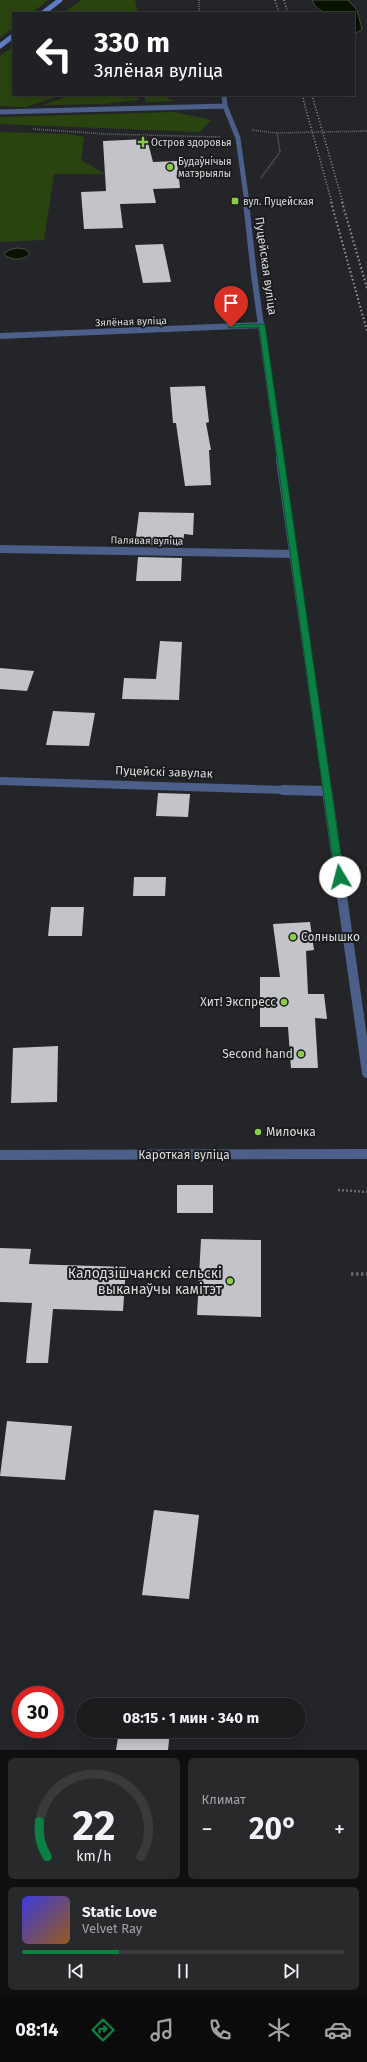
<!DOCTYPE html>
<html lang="ru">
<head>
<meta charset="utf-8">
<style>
	body { margin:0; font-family:"Fira Sans",sans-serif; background:#28292b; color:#f1f3f6; height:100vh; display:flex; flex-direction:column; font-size:15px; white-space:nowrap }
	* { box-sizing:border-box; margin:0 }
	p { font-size:13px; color:#a0a1a4 }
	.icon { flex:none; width:22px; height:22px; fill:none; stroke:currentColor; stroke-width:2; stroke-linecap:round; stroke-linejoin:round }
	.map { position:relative; height:1750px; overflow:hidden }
	.details { display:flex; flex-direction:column; gap:8px; padding:8px; background:#0f0f10; flex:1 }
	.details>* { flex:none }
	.guide { position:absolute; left:12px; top:12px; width:343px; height:84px; border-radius:0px; box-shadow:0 2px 10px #0003,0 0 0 1px #393a3c; background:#202124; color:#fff; overflow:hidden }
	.speed { position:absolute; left:12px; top:1686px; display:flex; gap:8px; font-size:20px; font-weight:700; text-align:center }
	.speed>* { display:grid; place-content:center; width:52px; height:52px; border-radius:50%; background:#1b1c1e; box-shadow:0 2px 10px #0003,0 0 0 1px #393a3c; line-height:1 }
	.speed .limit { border:6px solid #d22; background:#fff; color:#111 }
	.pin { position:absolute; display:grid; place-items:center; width:34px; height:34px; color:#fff; margin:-41px -17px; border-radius:50% 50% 50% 0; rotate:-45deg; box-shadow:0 0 4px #0007 }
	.pin .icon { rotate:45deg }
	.me { position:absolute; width:44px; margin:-22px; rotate:352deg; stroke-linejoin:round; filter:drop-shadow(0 0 3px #0008) }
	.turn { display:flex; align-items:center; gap:14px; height:84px; padding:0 16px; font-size:18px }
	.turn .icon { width:52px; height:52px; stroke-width:2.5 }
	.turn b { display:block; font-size:28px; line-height:34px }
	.big { font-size:30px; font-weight:700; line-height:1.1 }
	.details .card { flex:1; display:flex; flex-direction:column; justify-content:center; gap:6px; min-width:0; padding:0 14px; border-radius:6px; background:#28292b }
	.details .dial { align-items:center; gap:0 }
	.dial svg { height:104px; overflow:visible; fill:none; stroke:#393a3c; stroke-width:7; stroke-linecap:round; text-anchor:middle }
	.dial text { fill:#f1f3f6; stroke:none }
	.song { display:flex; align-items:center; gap:12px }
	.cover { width:48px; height:48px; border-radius:6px; background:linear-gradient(135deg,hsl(240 70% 55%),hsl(30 70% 35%)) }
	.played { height:4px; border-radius:2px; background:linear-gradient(90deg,#0b8043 30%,#393a3c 30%) }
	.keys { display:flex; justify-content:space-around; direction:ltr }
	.heat { display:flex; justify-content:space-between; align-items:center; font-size:22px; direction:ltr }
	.details .tiles { flex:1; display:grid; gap:8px; grid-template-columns:1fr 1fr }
	.card:last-child { grid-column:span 2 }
	.trip { position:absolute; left:76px; top:1698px; width:230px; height:40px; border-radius:20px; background:#1b1c1e; box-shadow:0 2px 10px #0003,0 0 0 1px #393a3c; font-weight:700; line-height:40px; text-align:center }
	.tabs { display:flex; height:64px; justify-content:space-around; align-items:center; background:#0b0b0c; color:#a0a1a4 }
	.tabs .icon { width:28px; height:28px }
	.tabs .active { color:#0b8043 }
	.tabs b { font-size:18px; color:#f1f3f6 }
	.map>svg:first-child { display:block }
</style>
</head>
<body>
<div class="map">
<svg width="367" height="1750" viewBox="0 0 367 1750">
	<rect width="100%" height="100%" fill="#242528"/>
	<path fill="#2a440f" d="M0,0H48L32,13H13V28L0,38Z
		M82,0H135L138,13H63Z
		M13,47V95H61L26,107L0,106V56Z
		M72,95H124V98L138,97V100L103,104L42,105Z
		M145,95H160L176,101L145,102Z
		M174,112L211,120L200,132L0,124V117Z
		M0,132L68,134L84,137L81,160L105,174H54L44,240L0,242Z"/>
	<path fill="#081302" stroke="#474f44" d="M312,0H348L357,10L362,29L358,32L354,33V13C338,13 319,18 312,0Z
		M17,248L25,249L30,253C25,261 10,261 4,254L9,250Z"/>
	<path fill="#c2c4c7" d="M147,139L153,162L177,161L180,188L153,189L156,203L120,204L123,228L84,229L81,192L106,191L103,141Z
		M163,244L171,282L143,283L135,245Z
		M205,386L209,422L206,423L211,450H209L211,485L185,486L176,423H173L170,387Z
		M139,512L194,513L193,535L184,534L183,546L135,544Z
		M138,557L182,558L181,581H136Z
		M160,641L182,642L179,700L122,699L124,678L156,679Z
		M0,668L34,671L27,691L0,689Z
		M53,711L95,713L89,746L46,745Z
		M158,793L190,794L188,817L156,816Z
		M134,877H166L165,896H133Z
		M51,907H84L82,936H48Z
		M310,922L314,950L306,951L308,994H324L327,1019L315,1018L318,1068H291L288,1027H260V977H280L273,924Z
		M58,1046L57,1102L11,1103L13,1048Z
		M177,1185H213V1213H177Z
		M201,1239L261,1240V1317L197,1315Z
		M0,1248L31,1249L29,1264L126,1267L123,1311L53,1309L48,1363H26L32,1303L0,1302Z
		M7,1421L72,1426L65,1480L0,1476Z
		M154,1510L199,1515L189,1599L142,1595Z
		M123,1700L173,1705H123Z
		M119,1731H170L168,1750H116Z"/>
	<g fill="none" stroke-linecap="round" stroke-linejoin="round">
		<path stroke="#6a6b6e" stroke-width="1.5" stroke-dasharray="1 1" stroke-linecap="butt" d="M199,0V13
			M33,129L105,134L220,137
			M252,130L277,133L367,131
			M261,178L280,152L277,133"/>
		<path stroke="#6a6b6e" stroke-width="2.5" stroke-dasharray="2 2" stroke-linecap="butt" d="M338,1190L367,1192"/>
		<path stroke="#6a6b6e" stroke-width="3.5" stroke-dasharray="2.5 2.5" stroke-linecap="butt" d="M351,1274H367"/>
		<path stroke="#4c5e8a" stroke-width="5" d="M224,95L225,106"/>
		<path stroke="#4c5e8a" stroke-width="5" d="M0,112L225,106L238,138L247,203"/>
		<path stroke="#4c5e8a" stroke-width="6" d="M246,202L254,275L280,461
			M0,336L262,325"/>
		<path stroke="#4c5e8a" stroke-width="8" d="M280,460L327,791
			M0,549L294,554
			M0,781L315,791"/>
		<path stroke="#4c5e8a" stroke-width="10" d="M283,790L327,791
			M327,790L367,1073
			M0,1155L367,1154"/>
		<path stroke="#617ec4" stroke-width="5" d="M43,13L60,0
			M0,46L13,36"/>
		<path stroke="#98999b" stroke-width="1.5" stroke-dasharray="1 2" stroke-linecap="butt" d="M275,0L279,13
			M284,0L288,13
			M302,95L332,203
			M312,95L343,203"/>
		<path stroke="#98999b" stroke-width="2" stroke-dasharray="1.5 2.5" stroke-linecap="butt" d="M331,202L367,331
			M342,202L367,288"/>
	</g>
	<path fill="#0b8043" stroke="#07532c" d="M262,324L265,325L344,877L340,880L335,877L259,327L231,328L228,327L231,325Z"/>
	<g fill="#8ace47" stroke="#1b1c1e" stroke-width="1.5">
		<path d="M141 136h4v4h4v4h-4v4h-4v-4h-4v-4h4z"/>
		<circle cx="170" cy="167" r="4"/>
		<rect x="231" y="197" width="8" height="8" rx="2"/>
		<circle cx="293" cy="937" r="4"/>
		<circle cx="284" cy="1002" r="4"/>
		<circle cx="301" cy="1054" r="4"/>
		<circle cx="258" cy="1132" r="4"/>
		<circle cx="230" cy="1281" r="4"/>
	</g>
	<g text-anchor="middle" stroke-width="4" stroke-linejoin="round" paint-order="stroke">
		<g font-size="10" fill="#dadbdd" stroke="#1b1c1e" text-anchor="start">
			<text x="151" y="146">Остров здоровья</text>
			<text x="178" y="165">Будаўнічыя<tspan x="178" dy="12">матэрыялы</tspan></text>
			<text x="243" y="205">вул. Пуцейская</text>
		</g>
		<g font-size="10" fill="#dadbdd" stroke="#1b1c1e">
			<text transform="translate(131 321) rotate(-2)" y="4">Зялёная вуліца</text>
			<text transform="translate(147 540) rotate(1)" y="4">Палявая вуліца</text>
		</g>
		<g font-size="12" fill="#dadbdd" stroke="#1b1c1e">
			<text transform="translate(266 266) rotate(82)" y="4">Пуцейская вуліца</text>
			<text transform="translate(164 772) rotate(2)" y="4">Пуцейскі завулак</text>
			<text x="184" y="1159">Кароткая вуліца</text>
		</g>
		<g font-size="12" fill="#dadbdd" stroke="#1b1c1e" text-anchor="start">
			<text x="301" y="941">Солнышко</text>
			<text x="276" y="1006" text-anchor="end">Хит! Экспресс</text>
			<text x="293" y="1058" text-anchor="end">Second hand</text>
			<text x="266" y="1136">Милочка</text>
		</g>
		<g font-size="14" fill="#dadbdd" stroke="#1b1c1e" text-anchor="end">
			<text x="222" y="1278">Калодзішчанскі сельскі<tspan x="222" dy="16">выканаўчы камітэт</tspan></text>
		</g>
	</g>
</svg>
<div class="speed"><div class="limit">30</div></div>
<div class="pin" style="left:231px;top:327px;background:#d93025"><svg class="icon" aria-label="arrive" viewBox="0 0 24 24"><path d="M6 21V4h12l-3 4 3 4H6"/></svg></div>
<svg class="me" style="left:340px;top:877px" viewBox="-20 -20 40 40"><circle r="19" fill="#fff"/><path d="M0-13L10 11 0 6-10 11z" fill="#0b8043"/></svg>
<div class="trip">08:15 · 1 мин · 340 m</div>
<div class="guide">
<div class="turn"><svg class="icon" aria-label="left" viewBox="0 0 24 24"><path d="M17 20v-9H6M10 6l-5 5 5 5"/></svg><div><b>330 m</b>Зялёная вуліца</div></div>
</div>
</div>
<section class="details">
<div class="tiles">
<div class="card dial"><svg viewBox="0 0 100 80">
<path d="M14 69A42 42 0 1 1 86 69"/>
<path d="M14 69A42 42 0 0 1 8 42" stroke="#0b8043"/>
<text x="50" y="56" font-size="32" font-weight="700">22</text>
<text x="50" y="72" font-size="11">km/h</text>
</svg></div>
<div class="card"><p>Климат</p>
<div class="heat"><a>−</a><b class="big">20°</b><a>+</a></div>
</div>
<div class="card">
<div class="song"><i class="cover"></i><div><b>Static Love</b><p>Velvet Ray</p></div></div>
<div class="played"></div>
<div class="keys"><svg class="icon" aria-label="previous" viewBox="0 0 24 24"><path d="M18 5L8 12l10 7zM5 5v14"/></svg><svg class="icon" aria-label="pause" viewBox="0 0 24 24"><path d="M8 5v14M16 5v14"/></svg><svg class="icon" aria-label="next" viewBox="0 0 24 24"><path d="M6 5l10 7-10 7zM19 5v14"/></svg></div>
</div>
</div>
</section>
<nav class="tabs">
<b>08:14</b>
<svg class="icon active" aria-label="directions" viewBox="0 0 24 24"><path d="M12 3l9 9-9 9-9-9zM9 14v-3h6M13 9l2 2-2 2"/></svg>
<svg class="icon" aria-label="music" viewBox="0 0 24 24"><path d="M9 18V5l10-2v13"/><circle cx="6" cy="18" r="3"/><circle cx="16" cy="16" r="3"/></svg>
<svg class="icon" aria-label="phone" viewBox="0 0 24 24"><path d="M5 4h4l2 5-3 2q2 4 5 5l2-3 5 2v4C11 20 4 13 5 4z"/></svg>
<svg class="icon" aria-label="climate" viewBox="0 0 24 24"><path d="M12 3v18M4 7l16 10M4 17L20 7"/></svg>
<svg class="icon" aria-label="car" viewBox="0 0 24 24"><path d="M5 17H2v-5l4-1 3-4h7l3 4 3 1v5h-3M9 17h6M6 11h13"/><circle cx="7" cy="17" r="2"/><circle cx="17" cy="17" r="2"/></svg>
</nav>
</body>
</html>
